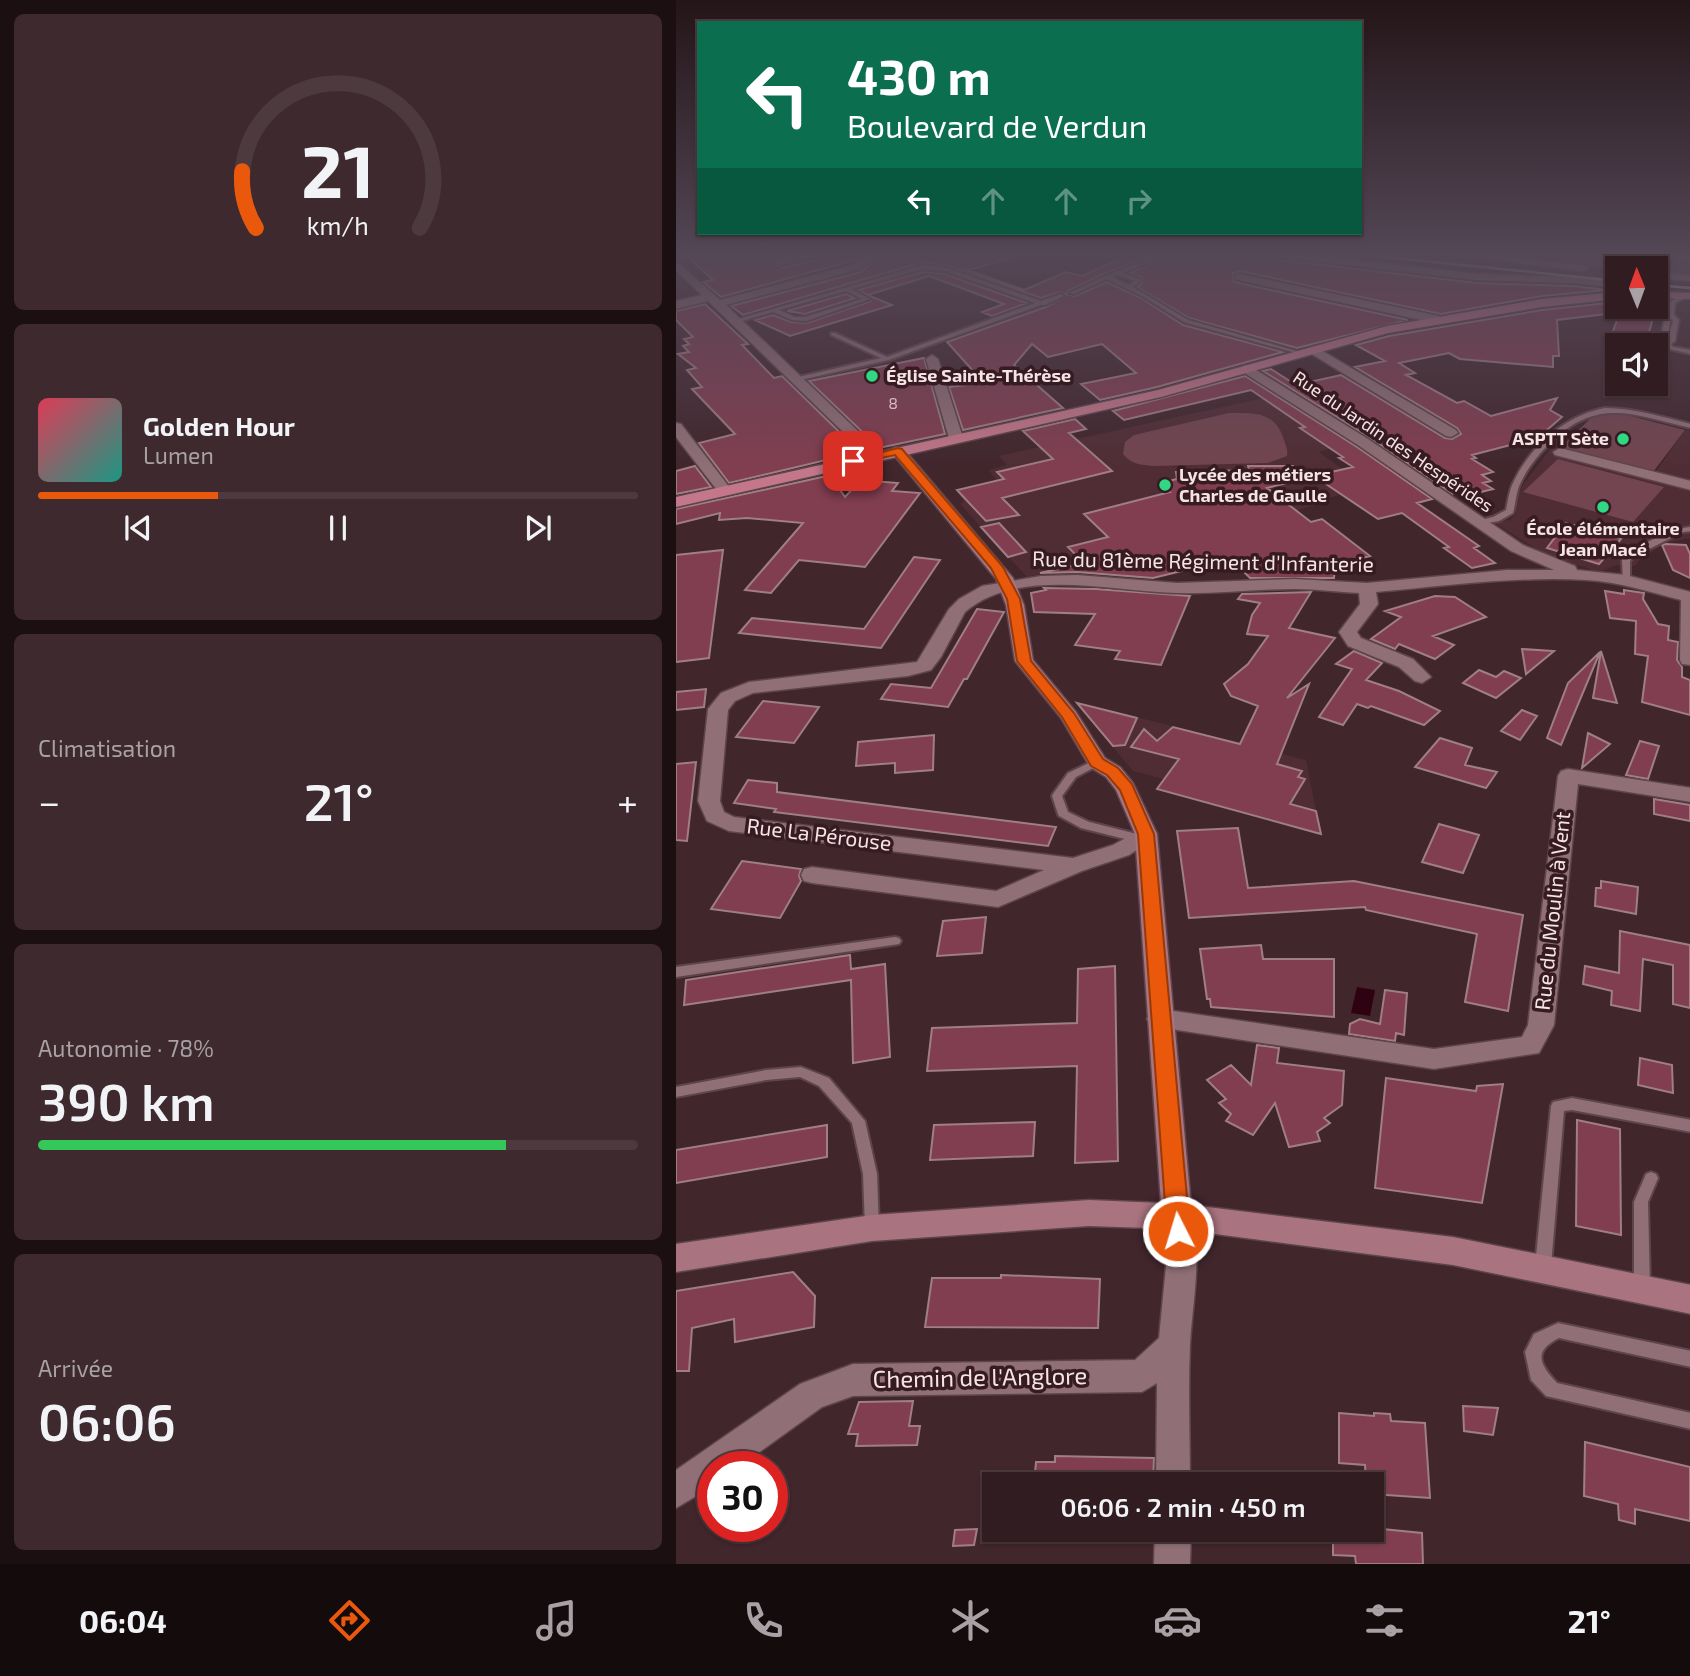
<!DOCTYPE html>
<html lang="fr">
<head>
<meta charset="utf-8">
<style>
	body { margin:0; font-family:"Exo 2",sans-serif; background:#3d292e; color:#f1f3f6; height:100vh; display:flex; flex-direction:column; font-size:26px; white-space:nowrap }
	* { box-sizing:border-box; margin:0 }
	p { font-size:23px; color:#a8a1a5 }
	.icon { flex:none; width:38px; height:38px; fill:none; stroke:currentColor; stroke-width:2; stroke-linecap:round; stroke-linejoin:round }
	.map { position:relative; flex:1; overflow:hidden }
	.side { display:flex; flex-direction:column; gap:14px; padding:14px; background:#1b0f12; width:676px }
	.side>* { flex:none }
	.banner { position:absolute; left:21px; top:21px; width:665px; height:214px; border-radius:0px; box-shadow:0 2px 5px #0004,0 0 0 2px #4c3a3f; background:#0b6e4f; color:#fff; overflow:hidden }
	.needle { width:46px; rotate:359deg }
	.controls { position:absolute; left:929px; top:256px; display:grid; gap:14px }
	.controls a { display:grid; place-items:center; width:63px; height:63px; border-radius:0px; background:#311c21; box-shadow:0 2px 5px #0004,0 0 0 2px #4c3a3f; font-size:35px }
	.speed { position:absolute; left:21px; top:1451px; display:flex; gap:14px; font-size:35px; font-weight:700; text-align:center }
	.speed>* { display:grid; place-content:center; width:91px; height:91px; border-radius:50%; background:#311c21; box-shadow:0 2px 5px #0004,0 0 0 2px #4c3a3f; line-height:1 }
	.speed .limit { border:10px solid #d22; background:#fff; color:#111 }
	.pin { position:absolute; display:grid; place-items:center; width:60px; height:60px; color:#fff; margin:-30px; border-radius:14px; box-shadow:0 4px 10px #0006 }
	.me { position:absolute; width:77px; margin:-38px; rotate:355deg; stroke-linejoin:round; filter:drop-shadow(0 0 5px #0008) }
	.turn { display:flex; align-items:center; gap:24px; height:147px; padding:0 35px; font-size:32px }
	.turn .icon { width:91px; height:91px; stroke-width:2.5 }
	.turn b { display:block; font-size:49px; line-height:60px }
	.lanes { display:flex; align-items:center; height:66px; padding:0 35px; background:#0003; justify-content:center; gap:35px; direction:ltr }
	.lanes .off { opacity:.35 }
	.big { font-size:52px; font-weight:600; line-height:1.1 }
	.side .tile { flex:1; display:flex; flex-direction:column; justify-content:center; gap:10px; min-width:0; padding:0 24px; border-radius:10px; background:#3d292e }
	.side .dial { align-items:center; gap:0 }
	.dial svg { height:182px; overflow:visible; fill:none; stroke:#4c3a3f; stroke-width:7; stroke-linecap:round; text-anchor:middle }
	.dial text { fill:#f1f3f6; stroke:none }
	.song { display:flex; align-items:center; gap:21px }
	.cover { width:84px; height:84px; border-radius:10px; background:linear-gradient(135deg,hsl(350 70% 55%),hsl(170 70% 35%)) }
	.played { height:7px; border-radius:4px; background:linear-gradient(90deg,#ea580c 30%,#4c3a3f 30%) }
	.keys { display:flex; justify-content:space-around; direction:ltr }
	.heat { display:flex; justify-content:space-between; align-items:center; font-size:38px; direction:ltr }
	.charge { height:10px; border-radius:5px; background:linear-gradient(90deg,#34c759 78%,#4c3a3f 0) }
	.trip { position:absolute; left:306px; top:1472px; width:402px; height:70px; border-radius:0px; background:#311c21; box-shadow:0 2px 5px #0004,0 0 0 2px #4c3a3f; font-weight:600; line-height:70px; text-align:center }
	.tabs { display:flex; height:112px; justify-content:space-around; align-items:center; background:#140b0d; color:#a8a1a5 }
	.tabs .icon { width:49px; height:49px }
	.tabs .active { color:#ea580c }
	.tabs b { font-size:32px; color:#f1f3f6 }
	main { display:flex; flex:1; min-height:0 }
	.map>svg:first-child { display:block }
</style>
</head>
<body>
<main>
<section class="side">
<div class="tile dial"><svg viewBox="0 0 100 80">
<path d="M14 69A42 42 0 1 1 86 69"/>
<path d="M14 69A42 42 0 0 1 8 44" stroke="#ea580c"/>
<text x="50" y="56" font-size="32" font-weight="700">21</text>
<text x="50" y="72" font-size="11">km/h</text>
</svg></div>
<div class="tile">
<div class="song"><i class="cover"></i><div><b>Golden Hour</b><p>Lumen</p></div></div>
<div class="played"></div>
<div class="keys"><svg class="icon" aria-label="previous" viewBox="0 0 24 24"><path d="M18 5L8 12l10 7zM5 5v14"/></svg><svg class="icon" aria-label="pause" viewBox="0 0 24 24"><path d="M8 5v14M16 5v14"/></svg><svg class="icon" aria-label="next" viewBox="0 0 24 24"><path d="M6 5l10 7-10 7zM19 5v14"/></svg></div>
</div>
<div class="tile"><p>Climatisation</p>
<div class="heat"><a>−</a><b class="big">21°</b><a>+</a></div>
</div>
<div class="tile"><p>Autonomie · 78%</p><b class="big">390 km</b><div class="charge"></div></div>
<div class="tile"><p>Arrivée</p><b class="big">06:06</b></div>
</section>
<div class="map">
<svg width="1015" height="1564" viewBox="0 0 1015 1564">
	<rect width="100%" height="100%" fill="#41262c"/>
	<path fill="#502d35" d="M638,252H710L933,274L941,275V283Z
		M602,395L674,443L643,452L679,478L684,489L653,498L649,503L351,577L284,504L288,501L280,490L320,480L313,470L331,465L323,456Z
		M1009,430L1014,431V538L991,543L966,557L959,566L941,565L924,572L898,564L867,553L817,522L834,520L840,514V499L848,483L875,448L979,473Z
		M417,706L630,760L642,821L457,771L411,716Z"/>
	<path fill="#724550" d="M862,252H974L1014,264V276L980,272V268C948,268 889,270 862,252Z
		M939,412L1009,430L977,472L883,449L919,414Z
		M553,413C579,413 599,411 608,440C610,446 612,450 611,456L592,463L477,466C465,465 455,464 447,454L449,442L458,435Z
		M882,459L988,487L957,522L847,492Z"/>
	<path fill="#2f0211" d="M681,987L699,990L694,1016L675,1013Z"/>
	<path fill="#813e50" stroke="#9f7e85" stroke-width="2" d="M29,252H131L98,261L99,264L106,268L162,255L164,252H173L179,260L45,297L27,282L37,280L10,255Z
		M189,252H338L339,257L292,270L348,290L390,272L406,276L459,252H484L428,274L392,291L391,294L399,296L431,282L465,298L507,325L607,352L481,387L424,400L405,384L460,373L426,344L372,357L356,344L338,365L387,408L287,430L273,387L308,383L271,342L370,307L391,295L384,292L365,298L273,266L247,262L67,315L55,306L185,272L197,262Z
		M501,252H578L585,258L801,283L898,286L932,290L866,296L765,314L564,271L557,273L558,282L732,320L621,348L513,318L461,287L466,283V277L454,273Z
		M247,272L268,274L351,303L316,316L306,312L328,304L253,276L192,295L182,290Z
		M170,294L179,298L129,314L111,311Z
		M194,296L216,305L114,336L79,320L97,315L115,322L131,323L195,301Z
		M931,303L930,314L881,320L883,356H877V367L784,359L773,353L723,363L739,373L730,375L781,403L788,401L815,416L881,398L874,410L886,417L858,441L846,445L842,443L796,455L800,458L796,459L817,472L806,475L815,481L807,483L817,489L789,496L784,492L777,494L693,437L587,371L595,369L620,385L665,375L769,438L776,439L785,434L781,428L679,367L709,361L680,345L713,336L866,310Z
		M29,304L72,344L66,345L98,378L106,376L184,452L53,483L23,443L59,434L16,389L26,387L11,370L20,368L2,354L13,352L7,346L13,344L8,339L17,337L0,320V311Z
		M946,306L957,311H979L972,336L936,334Z
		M248,358L269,434L203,448L133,381Z
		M569,376L681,447L756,499L741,503L803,546L798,548L819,563L796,568L768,548L773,547L726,513L702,519L638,476L677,467L663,458L667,457L624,428L629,427L575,390L448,420L437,411Z
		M399,419L410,429L393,433L436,471L326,498L343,515L310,521L281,490L328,479L321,472L377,459L347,431Z
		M19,466L35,487L0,494V471Z
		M572,466H617L623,480L591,488L635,522L646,519L694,556L659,566L658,578H574L555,559L477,578L401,572L364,573L408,563L392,547L432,537L408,514L494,492L484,483L501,479L500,472L573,470Z
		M146,477H155L169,497L185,480L222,483L216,491L244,493L189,567L123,560L95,593L69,590L127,523L71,518L43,520L44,513L0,524V509Z
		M323,523L350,552L332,557L305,527Z
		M890,523L897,525L945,539L923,564L871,548Z
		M990,544L1010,545L1014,554V578L997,570L986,545Z
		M47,550L33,658L0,662V555Z
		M238,557L264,560L205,648L63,633L76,618L188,629Z
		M368,588L420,589L514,596L485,665L439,659L444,651L399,645L419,614L358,612L355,593L370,590Z
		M948,590L968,593L967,599L982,624L993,626L992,640L1002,642L1001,660L1006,667V677L1014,680V715L966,702L972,656L959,654L960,621L934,618L929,591L948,594Z
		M635,592L613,628L659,638L611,698L633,684L601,764L626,771L622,777L629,779L614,804L640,811L645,834L481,789L503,759L455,747L468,729L481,741L497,727L564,744L582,706L555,696L548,684L572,664L592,636L571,634L576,615L584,603L562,599L566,594Z
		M759,596L779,597L810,617L757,636L778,645L759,659L723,644L719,649L695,639L725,617L709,611Z
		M301,609L328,612L291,679H288L272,707L205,699L215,684L255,688Z
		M846,649L878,651L850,674Z
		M678,651L706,663L690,680L723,691L764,711L748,725L695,706L692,708L681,704L667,725L643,717L676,669L660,664Z
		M925,651L941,703L917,698Z
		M924,652L885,745L871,738L892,683Z
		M803,670L820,677L828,671L845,678L820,698L787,683Z
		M30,689L28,707L0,710V692Z
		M87,701L143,707L118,743L60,737Z
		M401,703L461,718L449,745L437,746Z
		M846,710L861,716L844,740L825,731Z
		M912,733L934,744L906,768Z
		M258,735L257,770L219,773V763L180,766L182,742Z
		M764,738L796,748L789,765L821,772L810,788L739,767Z
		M964,741L983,746L972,779L950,775Z
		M20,762L11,841L0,840V764Z
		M72,780L101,783V792L380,827L372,846L98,812L100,809L58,803Z
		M978,799L1014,805V821L978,814Z
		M763,824L803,835L787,873L746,862Z
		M562,828L572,888L678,881L847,915L832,1011L789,1002L801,934L690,910L689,907L513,918L501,831Z
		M66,861L125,869L123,876L125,881L104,918L35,909Z
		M925,881L962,887L960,914L919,906L920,888H925Z
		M310,917L306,953L261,956L267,921Z
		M944,931L1014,945V1008L997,1004V965L967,959L964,1011L935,1005L936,991L907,984L909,966L943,973Z
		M585,945L587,959H658V1017L535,1007L534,999H531L524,949Z
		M174,955L175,969L209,964L214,1057L177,1063L175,980L8,1005L10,980Z
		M439,966L442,1161L399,1163L401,1066L251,1071L256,1028L401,1023L402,969Z
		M709,990L731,993L728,1035L720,1033L719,1041L673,1034L674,1024L684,1019L704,1024Z
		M581,1045L603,1048L601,1063L668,1071L666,1105L648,1118L654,1123L641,1132L644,1141L613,1147L599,1103L577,1135L550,1121L555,1114L543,1103L550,1099L531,1080L555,1065L575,1085Z
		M964,1058L996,1065L997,1093L962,1085Z
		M710,1078L800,1091L801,1086L827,1084L806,1203L699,1188Z
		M901,1120L944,1129L945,1235L900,1226Z
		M359,1122L357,1156L254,1160L258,1125Z
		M151,1125V1157L0,1183V1150Z
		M117,1272L139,1296L138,1327L59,1342L58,1319L16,1328L13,1371H0V1291Z
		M325,1275L424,1279L422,1328L249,1327L256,1278H325Z
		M237,1401L233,1426H244L241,1445L180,1446L182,1434H172L183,1402Z
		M787,1406L822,1408L817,1435L788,1431Z
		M663,1413L698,1416V1413L714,1414L715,1421L749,1423L754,1498L696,1494V1484H690L689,1465L663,1463Z
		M909,1442L1014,1467V1521L959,1509V1524L943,1520L942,1504L908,1496Z
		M379,1456L478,1458L477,1484H358L360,1462H379Z
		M696,1528L746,1533L747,1564H680L679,1556L657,1555V1530Z
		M301,1529L298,1545L277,1546L279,1530Z"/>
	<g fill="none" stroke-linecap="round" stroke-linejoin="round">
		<defs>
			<path id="lane" d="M491,252H498L447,273L464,279V281L457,287L512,320L627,353V355L508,322L466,296L431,279L398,294L393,293L429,276ZM442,275L458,281L453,285L436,277Z
				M247,265L272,268L365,301L385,294L388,296L369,305H365L213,360L120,381L118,380V378L205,358L155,335V333H159L211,357L359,303L269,271L247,269L175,289L194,299L130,321L116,320L97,312L59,323L56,321ZM170,291L186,299L129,317H119L103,310Z
				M1010,293H1014L1015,295L999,303L998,315L1003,320L999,341L995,344L997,347L1015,350V354L993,349L985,340L988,319L992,315L993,302ZM995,319L997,320L992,341L994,320Z
				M929,408C958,408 986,417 1015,424V428C958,415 922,396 874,443C863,454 852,467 845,482C840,491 840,503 837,513L823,521L801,525V521L817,517L830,510C832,501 833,491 837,483C854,446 890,415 929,408Z
				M1015,527V531L1007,532L959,556L954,561V580L950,583L947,582L946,560C957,547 997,528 1015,527Z
				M421,759L425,760L426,762L425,764L400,777L386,796L392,812L413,822L465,835L467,838L465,841L461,842L405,828L383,816L382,814L376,796L377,794L392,773Z
				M219,937L223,938L225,941L223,944L0,977V967Z
				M125,1067L153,1078L189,1121L201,1174L203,1228L201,1233L196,1235L191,1233L189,1228L187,1174L176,1123L143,1086L124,1077L90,1080L0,1097V1087L90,1070Z
				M896,1098L1015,1120V1132L896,1110L888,1111L875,1266L872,1271L867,1273L862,1271L859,1266L875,1106L877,1102Z
				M975,1172L980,1174L982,1178L972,1202L974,1287L971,1292L966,1294L961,1292L958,1287V1202L970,1174Z
				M882,1323L1015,1351V1367L883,1338C857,1351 863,1364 881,1383L1015,1413V1429L870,1396L855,1380L849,1352L858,1334Z"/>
			<path id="street" d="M141,252H161L105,265L100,262Z
				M176,252H186L194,262L184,269L50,305L205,453L207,456L200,460L195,459L32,301L0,309V301L26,295L0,270V261L44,300L176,265L183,261Z
				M580,252H611L801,274L898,277L942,282V288L898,283L801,280L585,255Z
				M777,252H820L850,259L907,265L913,268L907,271L782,255Z
				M980,272L1015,275V281L980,278Z
				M563,274L763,316L769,320L763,324L559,279V275Z
				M638,346L780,430L782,433L775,437L770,436L634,353L632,350Z
				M256,355L262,359L287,438L285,441H275L273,438L250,359Z
				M572,365L692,439L847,545L899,566L901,570L950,575L1015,592V665L1006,664L1004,660L1005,600C974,592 943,582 910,580C840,576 770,586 700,592L702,604L681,632L685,638L737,659L755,677L746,683L739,681L723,667L672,646L663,632L684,604L683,593C662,592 640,589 619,589C580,589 541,594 502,593C438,592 342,566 289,612L265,657L255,670L232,676L77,693L59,701L52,710L44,801L48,812L58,817L397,858L437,845L470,827L478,829L481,834L478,839L453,855L406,871L322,907L136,883L128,881L125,875L128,869L136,867L320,891L368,870L53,831L31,821L22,801L32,709L45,693L73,682L241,662L273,609L283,599L306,586L365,576L401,575L501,583L619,579L691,583L831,570H878L835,551L682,445L567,372V366Z
				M0,423L5,424L54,488L57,491L54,494H44L0,437Z
				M884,448L1015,481V490L879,455L877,452Z
				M892,769L1015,788V802L902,784L878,1025L863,1053L758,1069L475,1026L471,1019L475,1012L484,1009L758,1049L846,1037L852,1025L882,776L885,771Z
				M501,1203L511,1207C529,1245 516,1304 514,1345C512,1391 514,1438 514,1484H480L481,1383L466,1392L177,1396L146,1407L64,1466H37V1486L0,1508V1470L124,1384L177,1364L459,1360L483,1338L490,1266L486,1216L491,1207Z
				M479,1530H515L514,1564H478Z"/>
			<path id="secondary" d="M984,252H1000L1015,256V263Z
				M222,447L227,448L337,578L348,605L357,660L400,712L429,758L444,767L457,783L481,834L515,1205L777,1237L1015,1285V1314L777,1265L501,1229L413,1226L196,1241L0,1272V1244L196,1215L413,1200L485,1203L459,834L440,790L430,777L414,767L385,718L339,661L330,605L320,579L217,454L215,451L217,448Z"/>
			<path id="primary" d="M942,292V299L866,307L712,333L485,397L0,507V497L482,390L711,326L866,299Z
				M980,292L1015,293V299L980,298Z"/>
		</defs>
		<use href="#lane" stroke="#5d454b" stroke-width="4"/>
		<use href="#street" stroke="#5d454b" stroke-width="3"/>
		<use href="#secondary" stroke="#5d454b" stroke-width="3"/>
		<use href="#primary" stroke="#5d454b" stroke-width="3"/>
		<use href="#lane" fill="#906f76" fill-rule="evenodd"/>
		<use href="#street" fill="#906f76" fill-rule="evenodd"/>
		<use href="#secondary" fill="#aa7380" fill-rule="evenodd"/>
		<use href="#primary" fill="#c4778a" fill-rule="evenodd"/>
		<path stroke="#bea9ad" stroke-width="2.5" d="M660,252L942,281
			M980,285L1015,288"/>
	</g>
	<linearGradient id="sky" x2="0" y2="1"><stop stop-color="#241518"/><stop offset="0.54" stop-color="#544756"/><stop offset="1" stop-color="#544756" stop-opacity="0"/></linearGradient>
	<rect width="1015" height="471" fill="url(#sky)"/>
	<path fill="#ea580c" stroke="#983908" stroke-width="2" d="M222,448L226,449L327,567L344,599L355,661L398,713L427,759L442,768L456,784L478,834L514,1231L510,1238L502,1241L494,1238L491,1231L462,834L444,790L431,775L415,766L386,717L341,661L331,599L315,568L219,455L177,464L171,461Z"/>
	<g fill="#30d883" stroke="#361c22" stroke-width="2.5">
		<circle cx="196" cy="376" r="7"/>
		<circle cx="947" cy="439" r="7"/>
		<circle cx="489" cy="485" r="7"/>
		<circle cx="927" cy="507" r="7"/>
	</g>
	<g text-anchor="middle" stroke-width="7" stroke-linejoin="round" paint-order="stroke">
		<g font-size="16" fill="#d9bac0">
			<text x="217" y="409">8</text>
		</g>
		<g font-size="18" font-weight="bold" fill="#f6e3e6" stroke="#361c22" text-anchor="start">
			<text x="210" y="382">Église Sainte-Thérèse</text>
			<text x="933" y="445" text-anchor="end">ASPTT Sète</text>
			<text x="503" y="481">Lycée des métiers<tspan x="503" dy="21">Charles de Gaulle</tspan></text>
			<text x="927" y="535" text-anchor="middle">École élémentaire<tspan x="927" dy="21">Jean Macé</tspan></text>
		</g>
		<g font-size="18" fill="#f6e3e6" stroke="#361c22">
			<text transform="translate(717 442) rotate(34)" y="6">Rue du Jardin des Hespérides</text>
		</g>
		<g font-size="21" fill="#f6e3e6" stroke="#361c22">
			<text transform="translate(527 562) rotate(1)" y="7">Rue du 81ème Régiment d'Infanterie</text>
			<text transform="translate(143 835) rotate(7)" y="7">Rue La Pérouse</text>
			<text transform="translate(877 911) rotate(-84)" y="7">Rue du Moulin à Vent</text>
		</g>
		<g font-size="24" fill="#f6e3e6" stroke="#361c22">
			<text transform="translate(304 1378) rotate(-1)" y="8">Chemin de l'Anglore</text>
		</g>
	</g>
</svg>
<div class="controls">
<a><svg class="needle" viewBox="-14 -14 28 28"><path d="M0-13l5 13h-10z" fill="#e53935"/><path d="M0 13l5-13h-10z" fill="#a8a1a5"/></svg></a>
<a><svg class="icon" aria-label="sound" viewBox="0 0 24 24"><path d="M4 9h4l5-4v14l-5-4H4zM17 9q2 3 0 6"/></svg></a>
</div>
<div class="speed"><div class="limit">30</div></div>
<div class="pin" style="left:177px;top:461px;background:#d93025"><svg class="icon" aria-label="arrive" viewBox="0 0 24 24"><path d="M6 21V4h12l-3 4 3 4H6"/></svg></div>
<svg class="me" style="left:502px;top:1231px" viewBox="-20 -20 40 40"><circle r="17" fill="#ea580c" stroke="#fff" stroke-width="3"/><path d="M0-11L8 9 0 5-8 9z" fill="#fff"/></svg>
<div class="trip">06:06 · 2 min · 450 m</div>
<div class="banner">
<div class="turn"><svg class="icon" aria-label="left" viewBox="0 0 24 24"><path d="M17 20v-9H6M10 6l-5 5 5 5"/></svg><div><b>430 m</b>Boulevard de Verdun</div></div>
<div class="lanes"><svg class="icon" aria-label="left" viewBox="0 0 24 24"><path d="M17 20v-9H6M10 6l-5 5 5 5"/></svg><svg class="icon off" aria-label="ahead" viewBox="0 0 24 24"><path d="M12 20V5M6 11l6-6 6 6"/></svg><svg class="icon off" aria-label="ahead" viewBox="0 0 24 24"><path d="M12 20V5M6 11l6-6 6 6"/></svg><svg class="icon off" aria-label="right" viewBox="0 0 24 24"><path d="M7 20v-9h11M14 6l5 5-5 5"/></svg></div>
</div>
</div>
</main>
<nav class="tabs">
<b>06:04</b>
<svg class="icon active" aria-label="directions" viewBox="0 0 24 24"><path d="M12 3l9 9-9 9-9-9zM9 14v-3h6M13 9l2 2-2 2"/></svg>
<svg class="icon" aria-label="music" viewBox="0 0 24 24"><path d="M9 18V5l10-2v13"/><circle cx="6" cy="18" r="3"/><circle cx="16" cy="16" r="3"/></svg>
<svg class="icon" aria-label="phone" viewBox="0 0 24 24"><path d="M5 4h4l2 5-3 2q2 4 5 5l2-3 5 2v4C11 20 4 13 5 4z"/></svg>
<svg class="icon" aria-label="climate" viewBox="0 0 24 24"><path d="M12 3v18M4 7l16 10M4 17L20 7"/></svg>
<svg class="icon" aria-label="car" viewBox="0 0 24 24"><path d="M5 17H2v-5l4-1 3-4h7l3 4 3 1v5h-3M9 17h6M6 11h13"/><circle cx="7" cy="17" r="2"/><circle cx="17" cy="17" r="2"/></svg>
<svg class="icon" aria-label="filters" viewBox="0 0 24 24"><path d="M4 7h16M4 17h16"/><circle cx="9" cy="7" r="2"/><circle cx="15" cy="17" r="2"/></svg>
<b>21°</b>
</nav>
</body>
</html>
